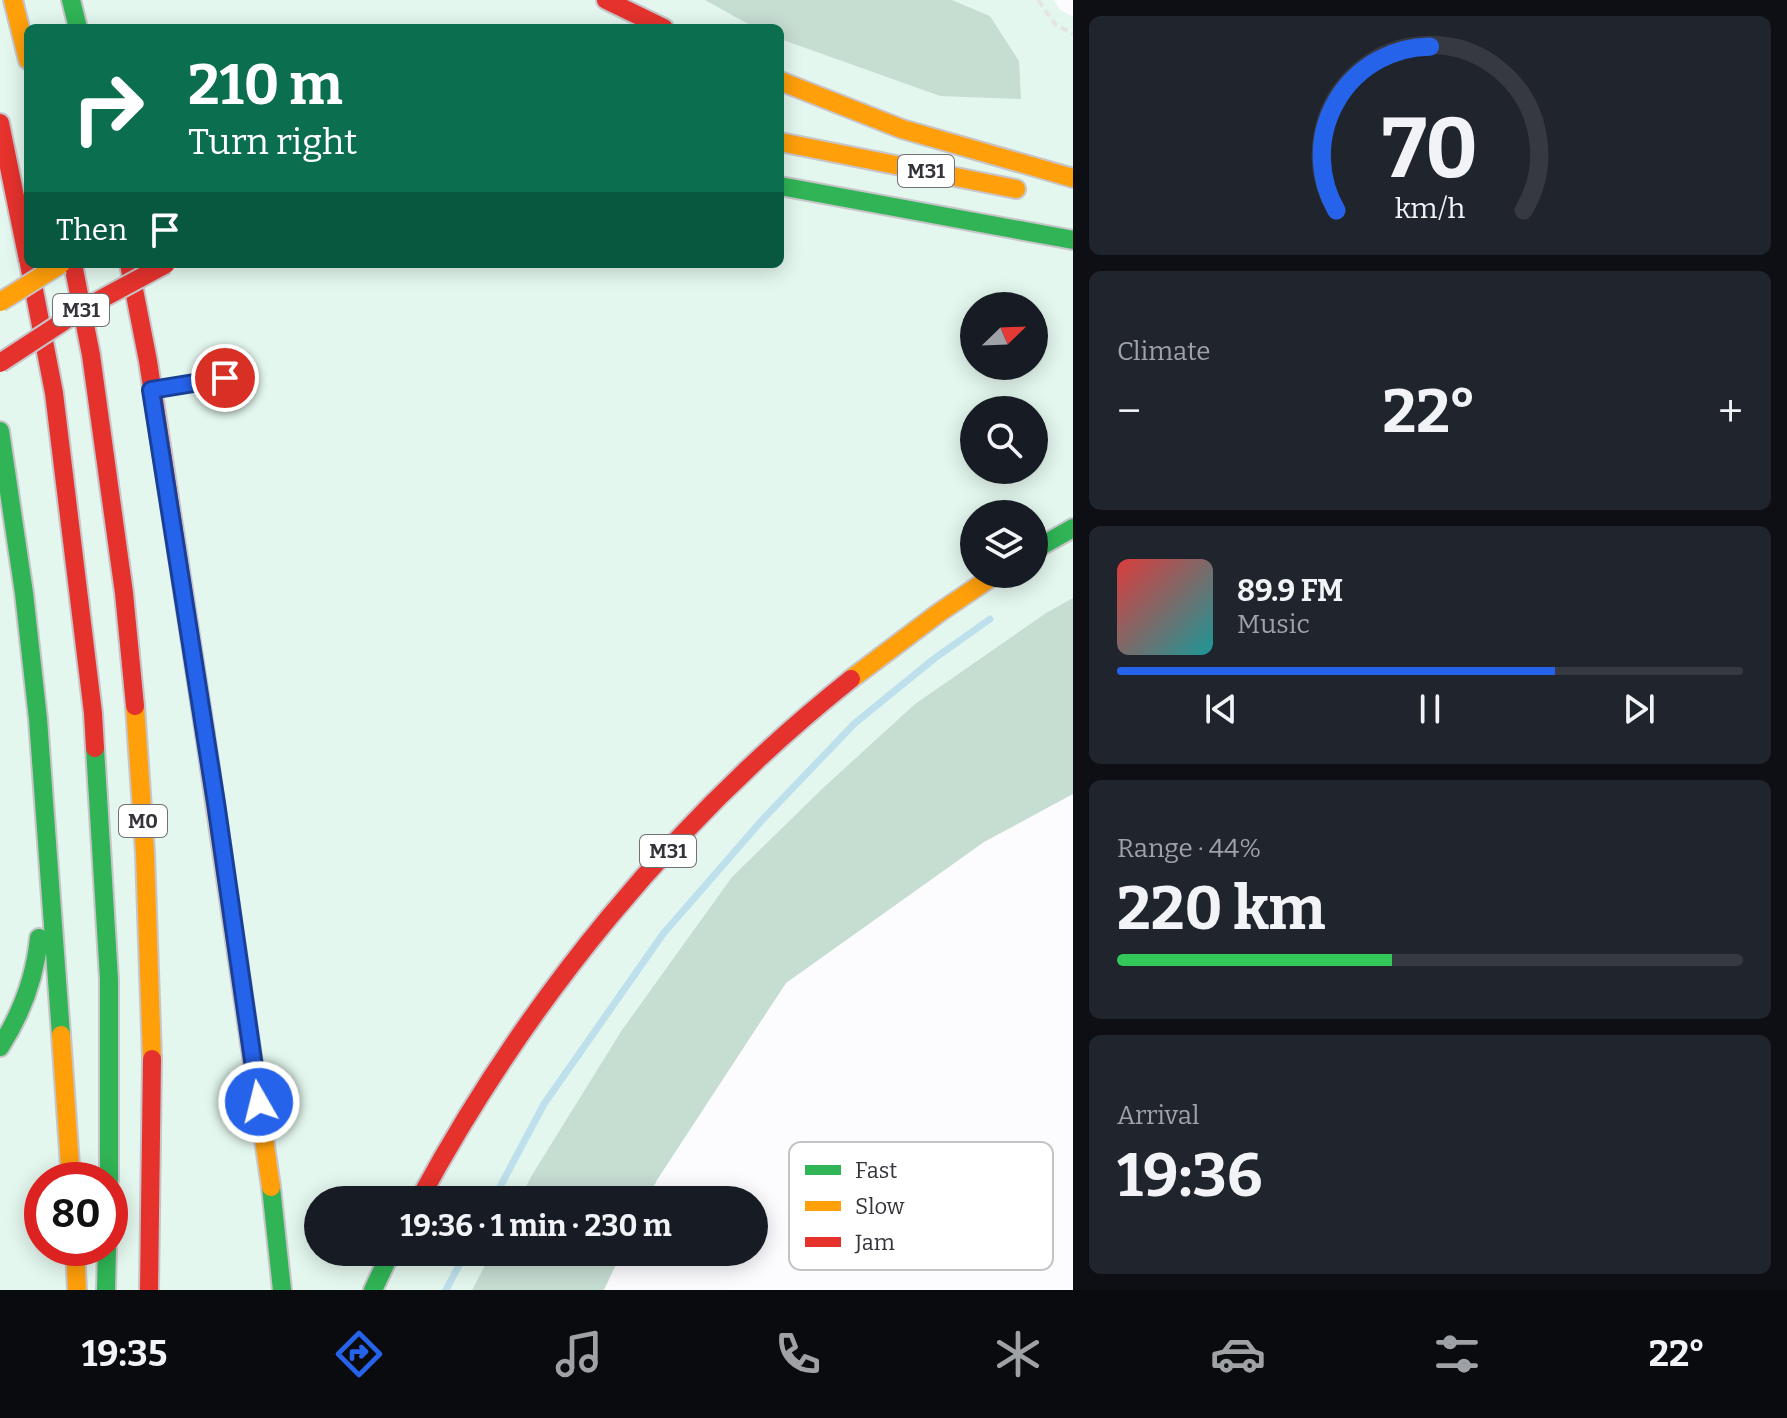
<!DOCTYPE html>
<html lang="en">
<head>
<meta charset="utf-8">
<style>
	body { margin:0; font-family:Bitter,serif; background:#20242c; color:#f1f3f6; height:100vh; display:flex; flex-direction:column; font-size:30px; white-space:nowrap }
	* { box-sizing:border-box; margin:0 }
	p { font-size:26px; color:#9ea1a6 }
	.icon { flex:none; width:44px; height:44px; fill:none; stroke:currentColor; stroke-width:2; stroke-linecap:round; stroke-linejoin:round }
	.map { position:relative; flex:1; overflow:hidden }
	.details { display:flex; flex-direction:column; gap:16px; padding:16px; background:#0d0f14; width:714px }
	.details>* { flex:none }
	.banner { position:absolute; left:24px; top:24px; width:760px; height:244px; border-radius:12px; box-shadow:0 4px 20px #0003; background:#0b6e4f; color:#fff; overflow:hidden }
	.needle { width:52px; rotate:67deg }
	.tools { position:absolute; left:960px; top:292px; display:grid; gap:16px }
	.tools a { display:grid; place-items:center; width:88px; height:88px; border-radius:50%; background:#171b24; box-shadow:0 4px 20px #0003; font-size:40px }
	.speed { position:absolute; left:24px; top:1162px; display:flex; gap:16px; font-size:40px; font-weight:700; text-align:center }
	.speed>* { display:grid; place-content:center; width:104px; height:104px; border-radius:50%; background:#171b24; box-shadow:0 4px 20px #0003; line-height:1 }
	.speed .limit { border:12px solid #d22; background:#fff; color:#111 }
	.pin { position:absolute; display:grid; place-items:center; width:68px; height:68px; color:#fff; margin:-34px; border:4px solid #fff; border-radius:50%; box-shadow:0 2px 8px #0007 }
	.me { position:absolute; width:88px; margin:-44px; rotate:352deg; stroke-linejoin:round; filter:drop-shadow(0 0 6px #0008) }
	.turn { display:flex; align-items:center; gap:28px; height:168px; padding:0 32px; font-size:36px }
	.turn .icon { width:104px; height:104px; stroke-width:2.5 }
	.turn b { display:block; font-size:56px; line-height:68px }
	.then { display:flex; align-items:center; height:76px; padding:0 32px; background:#0003; gap:16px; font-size:30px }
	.big { font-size:60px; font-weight:700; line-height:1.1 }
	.details .widget { flex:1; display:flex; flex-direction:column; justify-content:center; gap:12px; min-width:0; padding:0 28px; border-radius:12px; background:#20242c }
	.details .dial { align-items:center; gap:0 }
	.dial svg { height:208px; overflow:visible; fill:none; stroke:#363941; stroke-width:7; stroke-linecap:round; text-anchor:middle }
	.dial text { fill:#f1f3f6; stroke:none }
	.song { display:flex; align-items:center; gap:24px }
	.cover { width:96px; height:96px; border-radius:12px; background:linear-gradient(135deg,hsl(0 70% 55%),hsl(180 70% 35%)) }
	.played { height:8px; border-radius:4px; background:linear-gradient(90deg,#2563eb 70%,#363941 70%) }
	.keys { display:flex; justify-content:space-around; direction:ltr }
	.heat { display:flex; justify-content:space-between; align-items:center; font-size:44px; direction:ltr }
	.charge { height:12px; border-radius:6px; background:linear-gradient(90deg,#34c759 44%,#363941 0) }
	.trip { position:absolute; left:304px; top:1186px; width:464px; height:80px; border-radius:40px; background:#171b24; box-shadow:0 4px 20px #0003; font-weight:700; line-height:80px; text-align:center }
	.menu { display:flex; height:128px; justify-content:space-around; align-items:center; background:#090b0e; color:#9ea1a6 }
	.menu .icon { width:56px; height:56px }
	.menu .current { color:#2563eb }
	.menu b { font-size:36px; color:#f1f3f6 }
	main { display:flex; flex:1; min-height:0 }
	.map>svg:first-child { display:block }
</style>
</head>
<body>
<main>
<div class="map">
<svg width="1073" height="1290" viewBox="0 0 1073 1290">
	<rect width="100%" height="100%" fill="#fcfbfd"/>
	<path fill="#e3f7ee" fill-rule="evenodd" d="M0,0H705L755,28H28V264H780V39L940,96L1019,61L990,16L952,0H1054L1060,10L1073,17V598L1046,613L915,704L532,1175L519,1200H318V1252H492L472,1290H0ZM974,306H1034V366H974ZM974,410H1034V470H974ZM974,514H1034V574H974ZM42,1180H110V1248H42Z"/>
	<path fill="#c6ddd2" d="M705,0H952L990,16L1019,61L1021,99L940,96L780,39V28H755Z
		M1073,598V794L984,842L786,983L657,1180L647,1200H519L532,1175L622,1030L732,877L822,789L915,704L1046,613Z
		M492,1252H622L604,1290H472Z"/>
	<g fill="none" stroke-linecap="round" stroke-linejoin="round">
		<path stroke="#bee0ec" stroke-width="7" d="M493,1200L544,1104L663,934L763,819L855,723L935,658L990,619
			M446,1290L466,1252"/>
		<defs>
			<path id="lane" d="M161,388L225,378"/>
			<path id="fast" d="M71,0L78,28
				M780,186L1073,240
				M0,431L24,593L38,719L61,1035
				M1034,550L1073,528
				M95,748L109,979V1180
				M0,1047C22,1013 35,978 39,938
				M271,1187L282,1290
				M106,1290L107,1248
				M373,1290L391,1252"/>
			<path id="slow" d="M13,0L28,60
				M780,81L902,129L1073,178
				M780,142L1016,189
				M851,679L940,612L996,574
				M135,706L145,853L152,1059
				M205,734L271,1187
				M61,1035L71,1180
				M75,1248L77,1290"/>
			<path id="jam" d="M606,0L664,28
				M0,123L28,260
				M29,264L54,393L93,713L95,748
				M73,264L91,355L124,593L135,706
				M129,264L148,361L205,734
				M419,1200C527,1000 673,821 851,679
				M149,1290L152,1059"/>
		</defs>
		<use href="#lane" stroke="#c8c5ca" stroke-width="16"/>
		<use href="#fast" stroke="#c8c5ca" stroke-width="22"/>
		<use href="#slow" stroke="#c8c5ca" stroke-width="22"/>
		<use href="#jam" stroke="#c8c5ca" stroke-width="22"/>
		<path stroke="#e5e5e5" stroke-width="4" stroke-dasharray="8 4" stroke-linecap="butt" d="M1038,0L1055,24L1073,34"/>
		<use href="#lane" stroke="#fffeff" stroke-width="12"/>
		<use href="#fast" stroke="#30b455" stroke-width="18"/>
		<use href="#slow" stroke="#ff9f0a" stroke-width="18"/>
		<use href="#jam" stroke="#e5322d" stroke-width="18"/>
		<defs>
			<path id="slow-bridge" d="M0,302L61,264"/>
			<path id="jam-bridge" d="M0,363L81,310L166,264"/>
		</defs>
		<use href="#slow-bridge" stroke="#c8c5ca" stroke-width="22" stroke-linecap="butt"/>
		<use href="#jam-bridge" stroke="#c8c5ca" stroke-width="22" stroke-linecap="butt"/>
		<use href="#slow-bridge" stroke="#ff9f0a" stroke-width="18"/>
		<use href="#jam-bridge" stroke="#e5322d" stroke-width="18"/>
	</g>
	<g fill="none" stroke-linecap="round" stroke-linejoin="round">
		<defs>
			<path id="route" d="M225,378L151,390L216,803L259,1102"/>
		</defs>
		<use href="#route" stroke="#184099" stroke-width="20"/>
		<use href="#route" stroke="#2563eb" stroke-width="14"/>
	</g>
	<g text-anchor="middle" stroke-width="7" stroke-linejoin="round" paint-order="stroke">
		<g fill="#fff" stroke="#727075" stroke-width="2">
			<rect x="898" y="155" width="56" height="32" rx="6"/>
			<rect x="53" y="294" width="56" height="32" rx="6"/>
			<rect x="119" y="805" width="48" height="32" rx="6"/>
			<rect x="640" y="835" width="56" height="32" rx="6"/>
		</g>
		<g font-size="20" font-weight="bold" fill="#36323a">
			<text x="926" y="178">M31</text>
			<text x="81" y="317">M31</text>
			<text x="143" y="828">M0</text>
			<text x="668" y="858">M31</text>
		</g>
	</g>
	<rect x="789" y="1142" width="264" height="128" rx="12" fill="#fff" stroke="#c3c2c4" stroke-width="2"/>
	<rect x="805" y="1165" width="36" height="10" fill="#30b455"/>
	<rect x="805" y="1201" width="36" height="10" fill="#ff9f0a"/>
	<rect x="805" y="1237" width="36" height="10" fill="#e5322d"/>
	<g font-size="22" fill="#36323a">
		<text x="855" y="1178">Fast</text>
		<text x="855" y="1214">Slow</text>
		<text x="855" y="1250">Jam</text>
	</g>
</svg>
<div class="tools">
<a><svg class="needle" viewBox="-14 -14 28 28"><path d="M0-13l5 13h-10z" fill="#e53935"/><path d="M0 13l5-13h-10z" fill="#9ea1a6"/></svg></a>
<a><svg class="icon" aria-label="search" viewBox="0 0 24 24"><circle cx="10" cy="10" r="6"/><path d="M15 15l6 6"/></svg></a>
<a><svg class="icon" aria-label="layers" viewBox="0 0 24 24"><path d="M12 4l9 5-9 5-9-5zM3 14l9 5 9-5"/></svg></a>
</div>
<div class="speed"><div class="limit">80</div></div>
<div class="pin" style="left:225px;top:378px;background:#d93025"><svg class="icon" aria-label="arrive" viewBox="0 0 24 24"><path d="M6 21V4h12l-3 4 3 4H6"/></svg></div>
<svg class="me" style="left:259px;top:1102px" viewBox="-20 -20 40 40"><circle r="17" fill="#2563eb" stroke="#fff" stroke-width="3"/><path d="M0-11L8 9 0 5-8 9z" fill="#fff"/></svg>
<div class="trip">19:36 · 1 min · 230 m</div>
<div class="banner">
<div class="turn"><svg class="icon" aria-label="right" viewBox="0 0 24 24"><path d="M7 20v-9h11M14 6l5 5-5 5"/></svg><div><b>210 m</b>Turn right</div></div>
<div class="then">Then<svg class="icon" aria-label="arrive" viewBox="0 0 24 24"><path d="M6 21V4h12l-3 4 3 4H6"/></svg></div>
</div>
</div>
<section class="details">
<div class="widget dial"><svg viewBox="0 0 100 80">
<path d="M14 69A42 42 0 1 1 86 69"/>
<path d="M14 69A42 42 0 0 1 50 6" stroke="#2563eb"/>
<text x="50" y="56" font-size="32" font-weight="700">70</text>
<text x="50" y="72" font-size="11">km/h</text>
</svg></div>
<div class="widget"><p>Climate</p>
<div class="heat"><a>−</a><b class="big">22°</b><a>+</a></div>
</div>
<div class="widget">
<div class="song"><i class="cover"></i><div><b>89.9 FM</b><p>Music</p></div></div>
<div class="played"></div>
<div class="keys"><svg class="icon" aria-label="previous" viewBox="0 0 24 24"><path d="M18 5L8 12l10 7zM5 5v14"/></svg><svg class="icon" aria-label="pause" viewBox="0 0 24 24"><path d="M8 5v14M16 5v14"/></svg><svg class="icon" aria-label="next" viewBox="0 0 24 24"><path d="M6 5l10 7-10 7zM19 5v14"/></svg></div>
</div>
<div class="widget"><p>Range · 44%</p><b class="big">220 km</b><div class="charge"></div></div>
<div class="widget"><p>Arrival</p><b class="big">19:36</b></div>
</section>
</main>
<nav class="menu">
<b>19:35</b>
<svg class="icon current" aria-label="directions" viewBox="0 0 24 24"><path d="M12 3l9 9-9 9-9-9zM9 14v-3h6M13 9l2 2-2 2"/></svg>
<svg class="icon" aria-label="music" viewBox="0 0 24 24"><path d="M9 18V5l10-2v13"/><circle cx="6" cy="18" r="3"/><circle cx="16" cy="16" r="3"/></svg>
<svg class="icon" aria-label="phone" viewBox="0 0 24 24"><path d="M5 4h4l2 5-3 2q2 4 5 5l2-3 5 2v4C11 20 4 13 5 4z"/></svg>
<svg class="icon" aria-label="climate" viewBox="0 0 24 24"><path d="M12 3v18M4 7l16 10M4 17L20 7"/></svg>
<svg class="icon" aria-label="car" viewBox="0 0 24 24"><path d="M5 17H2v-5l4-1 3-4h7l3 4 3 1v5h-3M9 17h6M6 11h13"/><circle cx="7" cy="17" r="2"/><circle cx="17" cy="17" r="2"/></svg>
<svg class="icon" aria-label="filters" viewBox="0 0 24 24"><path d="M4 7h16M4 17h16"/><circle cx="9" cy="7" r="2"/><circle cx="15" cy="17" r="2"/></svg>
<b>22°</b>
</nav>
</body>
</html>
